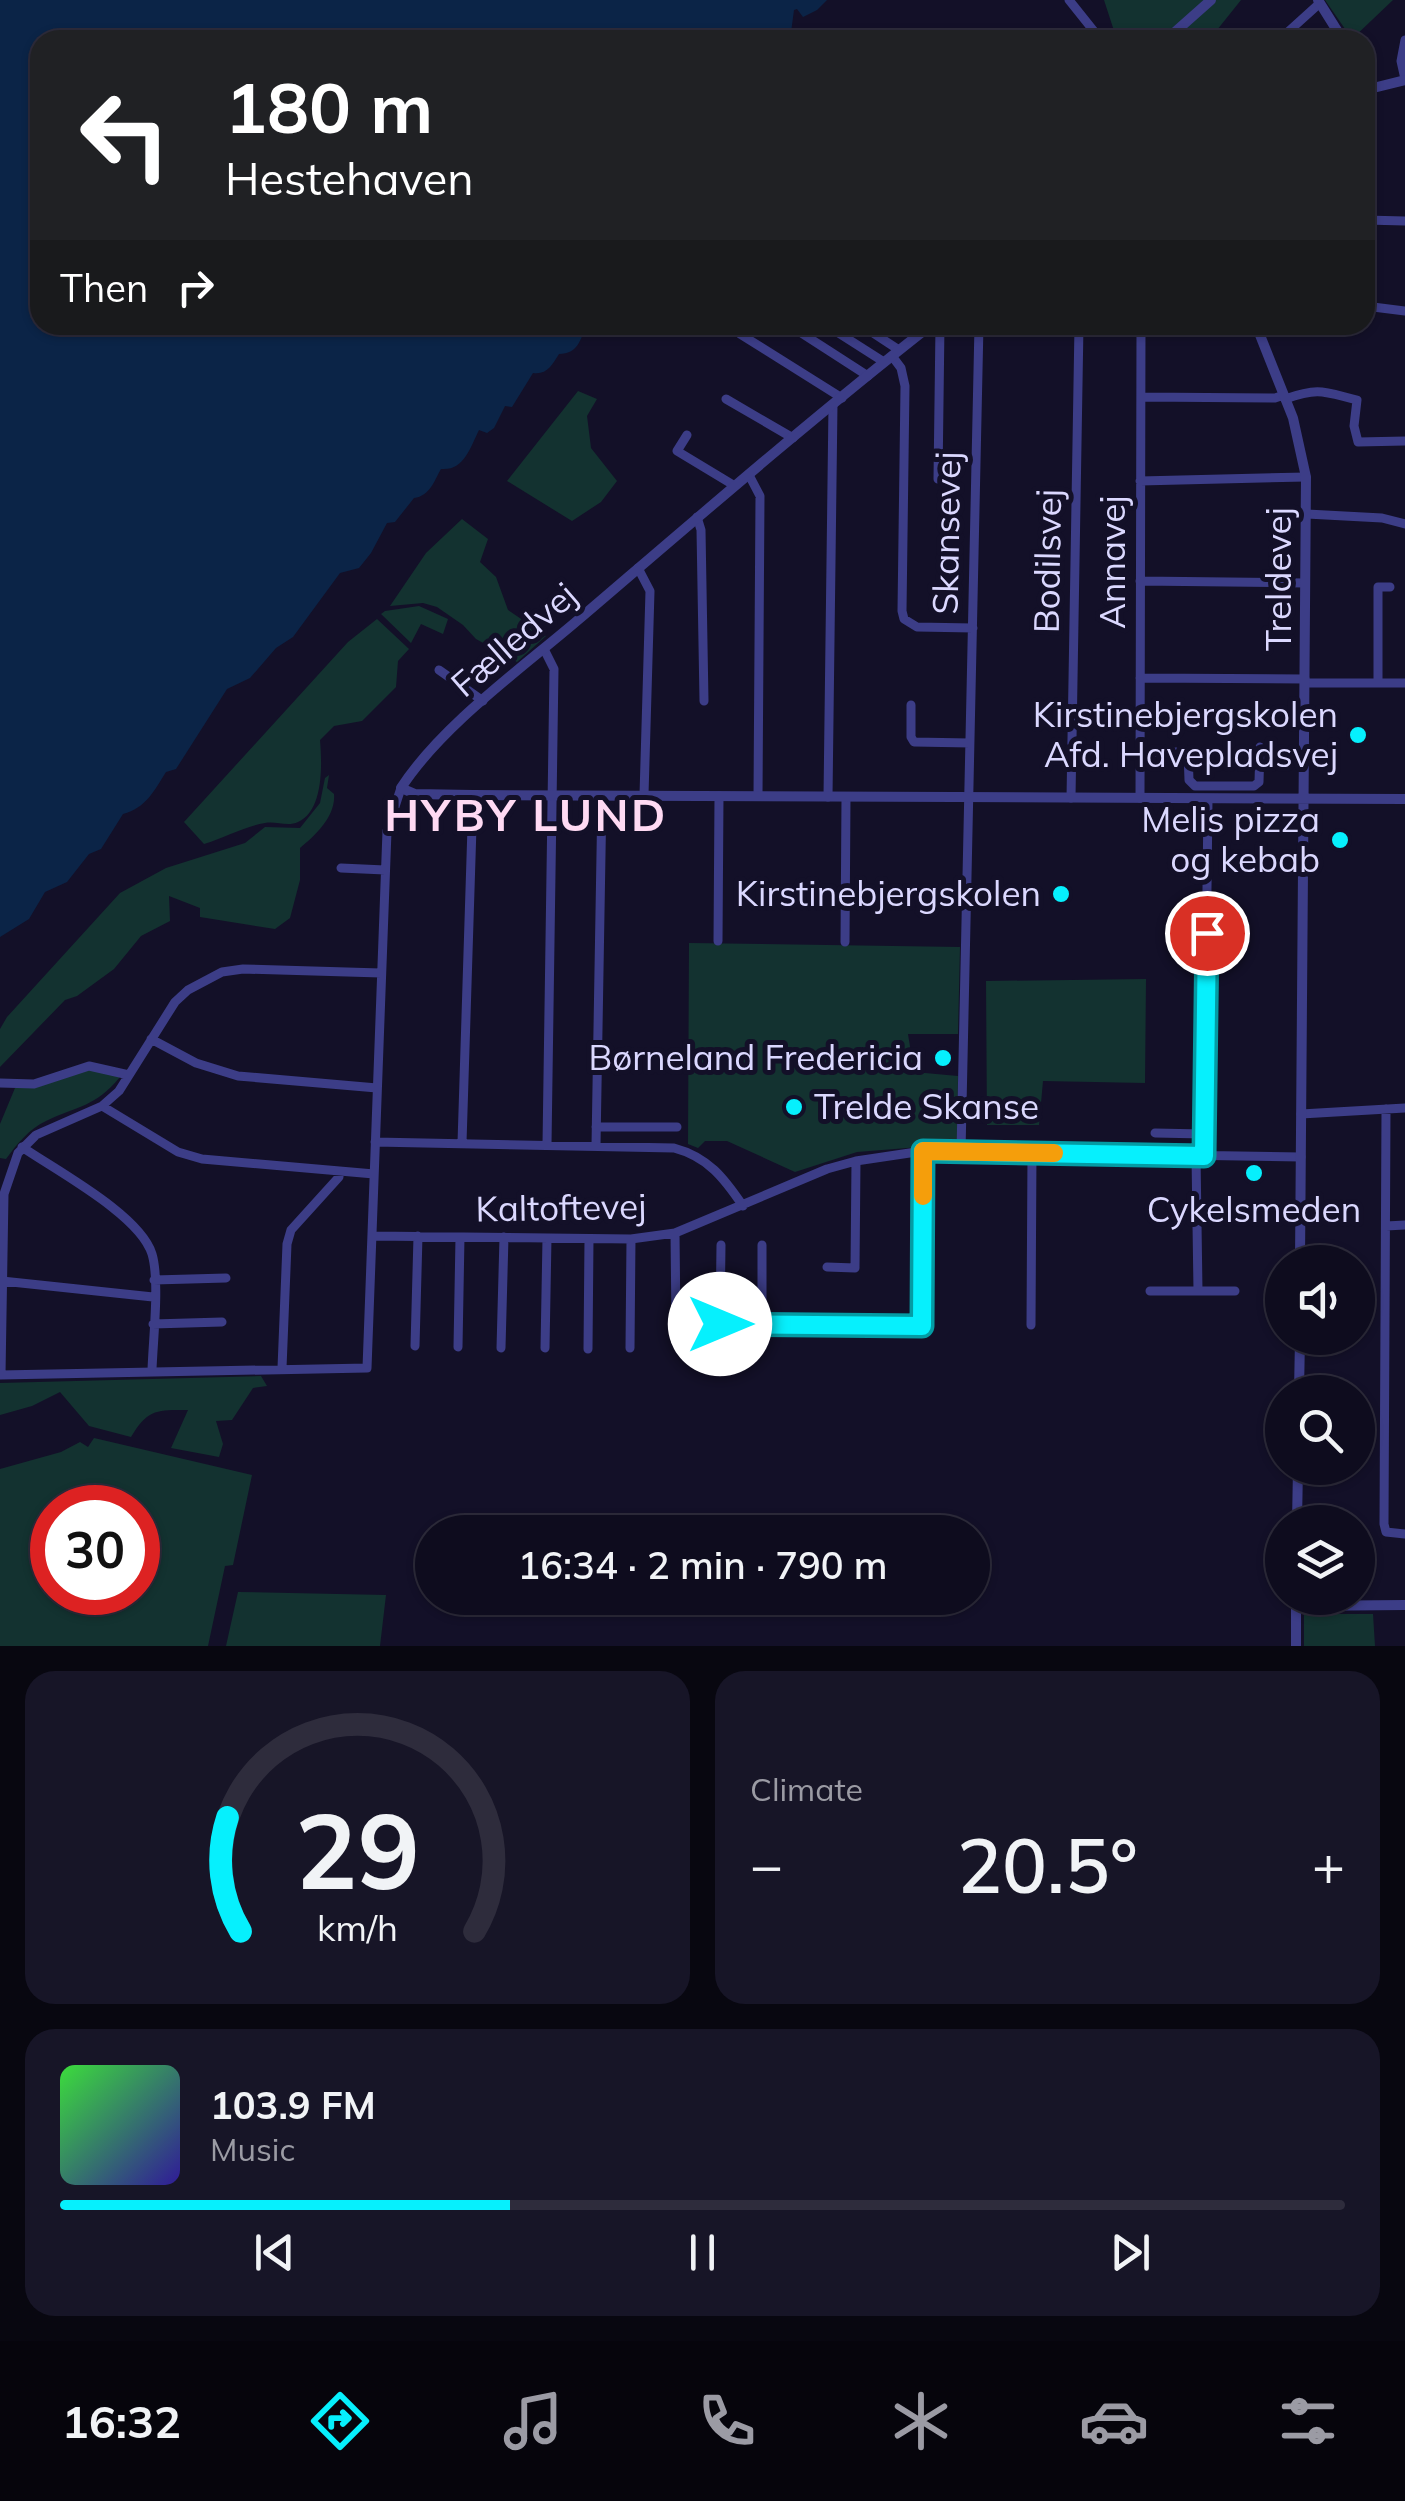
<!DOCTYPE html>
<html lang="en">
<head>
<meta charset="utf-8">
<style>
	body { margin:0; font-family:Mulish,sans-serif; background:#171527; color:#f1f3f6; height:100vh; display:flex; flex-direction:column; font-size:38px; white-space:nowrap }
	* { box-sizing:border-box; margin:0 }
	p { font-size:32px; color:#9b9ba4 }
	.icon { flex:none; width:55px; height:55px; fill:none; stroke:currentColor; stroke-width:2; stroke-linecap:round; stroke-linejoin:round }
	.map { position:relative; height:1646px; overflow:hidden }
	.panel { display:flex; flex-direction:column; gap:25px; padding:25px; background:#080710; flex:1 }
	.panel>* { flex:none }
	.guide { position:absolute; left:30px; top:30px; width:1345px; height:305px; border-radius:30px; box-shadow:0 2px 8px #0004,0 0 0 2px #2e2c3c; background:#202124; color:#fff; overflow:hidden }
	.fabs { position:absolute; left:1265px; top:1245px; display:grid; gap:20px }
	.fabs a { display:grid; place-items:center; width:110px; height:110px; border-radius:50%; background:#0e0c1e; box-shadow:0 2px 8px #0004,0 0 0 2px #2e2c3c; font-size:50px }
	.speed { position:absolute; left:30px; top:1485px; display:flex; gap:20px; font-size:50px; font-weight:700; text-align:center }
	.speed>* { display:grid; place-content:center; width:130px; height:130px; border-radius:50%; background:#0e0c1e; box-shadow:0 2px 8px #0004,0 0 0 2px #2e2c3c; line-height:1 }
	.speed .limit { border:15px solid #d22; background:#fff; color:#111 }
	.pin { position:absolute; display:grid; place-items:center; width:85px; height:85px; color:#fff; margin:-42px; border:5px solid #fff; border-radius:50%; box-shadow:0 2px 10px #0007 }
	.me { position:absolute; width:110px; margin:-55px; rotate:90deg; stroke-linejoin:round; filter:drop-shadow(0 0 8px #0008) }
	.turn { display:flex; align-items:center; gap:35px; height:210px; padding:0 30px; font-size:45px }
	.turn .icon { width:130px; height:130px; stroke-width:2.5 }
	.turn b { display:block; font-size:70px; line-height:85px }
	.then { display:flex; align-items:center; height:95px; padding:0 30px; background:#0003; gap:20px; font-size:38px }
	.big { font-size:75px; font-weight:600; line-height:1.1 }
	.panel .widget { flex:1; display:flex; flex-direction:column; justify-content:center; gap:15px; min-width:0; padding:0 35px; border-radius:30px; background:#171527 }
	.panel .dial { align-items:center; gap:0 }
	.dial svg { height:260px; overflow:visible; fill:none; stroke:#2e2c3c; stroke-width:7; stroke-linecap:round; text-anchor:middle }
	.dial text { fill:#f1f3f6; stroke:none }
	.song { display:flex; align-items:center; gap:30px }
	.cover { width:120px; height:120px; border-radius:15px; background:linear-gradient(135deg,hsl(120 70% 55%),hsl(250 70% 35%)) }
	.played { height:10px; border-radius:5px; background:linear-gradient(90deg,#06f0fd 35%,#2e2c3c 35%) }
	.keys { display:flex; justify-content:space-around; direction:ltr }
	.heat { display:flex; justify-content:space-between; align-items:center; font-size:55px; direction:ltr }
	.panel .tiles { flex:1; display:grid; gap:25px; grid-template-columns:1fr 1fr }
	.widget:last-child { grid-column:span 2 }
	.trip { position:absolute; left:415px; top:1515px; width:575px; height:100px; border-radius:50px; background:#0e0c1e; box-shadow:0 2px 8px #0004,0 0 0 2px #2e2c3c; font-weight:600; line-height:100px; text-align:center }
	.dock { display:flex; height:160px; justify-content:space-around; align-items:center; background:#06050c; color:#9b9ba4 }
	.dock .icon { width:70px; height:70px }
	.dock .current { color:#06f0fd }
	.dock b { font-size:45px; color:#f1f3f6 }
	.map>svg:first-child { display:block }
</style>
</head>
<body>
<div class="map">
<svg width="1405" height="1646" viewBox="0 0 1405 1646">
	<rect width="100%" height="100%" fill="#131028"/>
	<path fill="#133230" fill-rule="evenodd" d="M1104,0H1241L1209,40H1117Z
		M1325,0H1393L1352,39Z
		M578,391L597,399L587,416L591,448L617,481L601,502L572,521L507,481Z
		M462,519L488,539L480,562L496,577L508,610L546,636L517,662L476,639L463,625L437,607L423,603L390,606L426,553Z
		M419,606L448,619L443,634L421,624L411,643L381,614L385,611Z
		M377,619L409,649L398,661L396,687L362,721L334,726L320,740C322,764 324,810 298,822C288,827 276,821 265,823C245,826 224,838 204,844L184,822L348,642Z
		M329,775L327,788L334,794C336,816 316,835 300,848V880L290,918L275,929L200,917V908L169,896L170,921L141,936L114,969L77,996L65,1000L0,1067V1029L7,1017L120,893L166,868L245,843L265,827L300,828L320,803L325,778Z
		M689,943L960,947L958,1034H908L914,1072L958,1076L957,1144L857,1152L795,1172L727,1141H705L698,1148L688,1144Z
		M1146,979L1145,1083L1043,1081L1039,1125H987L986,981Z
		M79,1070H97L120,1077C94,1108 79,1105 46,1121C29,1129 17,1144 6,1159L0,1158V1124L15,1088L37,1086Z
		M261,1376L267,1386L253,1388L232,1420L216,1421L223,1444L219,1457L171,1448L188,1410C156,1410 148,1409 131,1437L89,1426L60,1392L32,1406L0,1415V1383Z
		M94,1438L252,1475L233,1565L225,1566L208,1646H0V1469L61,1452L80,1442L88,1447ZM52,1508H138V1592H52Z
		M238,1592L386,1595L380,1646H226Z
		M1304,1614H1373L1375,1646H1304Z"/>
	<path fill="#0b2447" d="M0,0H827L817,10L803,17L797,9L794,10L790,40H40V325H587C580,340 578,354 559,354C552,365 547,375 533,373L512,407L505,406L494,428L487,433L479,430C470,448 464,471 441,469C434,481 430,496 414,498L395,522L387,523L371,553L359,568L340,573L293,637L276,648L250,678L227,689L176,769L166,772C154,791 146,808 123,814L101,849L89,854L67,882L45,892L29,919L0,937Z"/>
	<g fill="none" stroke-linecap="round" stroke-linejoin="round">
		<path stroke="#3c3d87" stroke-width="9" d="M1069,0L1101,40
			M1279,40L1320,3
			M1405,40L1401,61L1405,79
			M1365,220L1405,221
			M1365,306L1405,311
			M789,325L868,376
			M826,325L884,362
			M861,325L899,350
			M740,334L842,398
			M892,356L901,368L905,386L902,611L904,619L917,627L973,628
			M1141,397L1275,398L1284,395
			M726,399L793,438
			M1285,399C1320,387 1324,392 1357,400L1354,426L1358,442L1405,441
			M687,435L677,451L735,486
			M749,475L760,496L758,796
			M938,479L940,325
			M1140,481L1306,477
			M1307,514L1382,518L1405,524
			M697,517L701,530L704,701
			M638,568L650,591L644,795
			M1140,581L1305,583
			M544,649L554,669L547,1145
			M439,670L483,701
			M1140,678L1305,679
			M1305,683H1405
			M1378,683V587H1390
			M911,705V737L914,742L970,743
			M1140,752H1188L1189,780L1195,786H1254L1259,782L1260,747
			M828,797L833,404
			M1071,798L1079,325
			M1140,798L1141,325
			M341,868L385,870
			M718,941L719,796
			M845,942L846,797
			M151,1039L196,1063L238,1076L377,1088
			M0,1083L34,1084L89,1066L129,1075
			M102,1106L178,1152L202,1159L374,1174
			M1386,1109L1384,1524L1386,1532L1405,1534
			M1301,1114L1405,1108
			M596,1127H677
			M1155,1133L1204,1134
			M375,1142L674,1148C708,1157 724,1178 743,1206
			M462,1143L473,795
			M596,1145L602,796
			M22,1147C57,1171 140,1215 152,1254C160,1281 153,1339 152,1370
			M961,1152L979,325
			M1204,1155L1208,799
			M1196,1156L1198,1291
			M1386,1226L1405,1225
			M675,1233L676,1324L922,1326L923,1151
			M372,1236L631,1239L675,1233L827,1169L856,1161L923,1151L1301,1157
			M762,1245V1325
			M827,1267L855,1268L856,1161
			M154,1280L226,1278
			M2,1281L153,1297
			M1150,1291H1235
			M153,1324L222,1322
			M720,1324L721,1245
			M1031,1325L1032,1153
			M415,1346L418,1236
			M458,1347L460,1237
			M501,1348L504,1237
			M545,1348L547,1238
			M630,1348L631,1239
			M588,1349L589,1239
			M282,1368L287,1244L291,1230L339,1177V1171
			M0,1375L367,1368L387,831L401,788
			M1,1375L4,1194L18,1153L36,1135L102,1106L119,1091L175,1002L188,990L222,972L243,969L381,973"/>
		<path stroke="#3c3d87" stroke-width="10" d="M1318,0L1343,40
			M1166,40L1211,0
			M1365,90L1405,80
			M931,325C810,420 695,520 578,620C522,668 441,726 401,788L415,794L473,795L1405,799
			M1256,325L1293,418L1306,477L1300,1262
			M1299,1392L1300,1338
			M1297,1522L1298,1468
			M1296,1606L1405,1605
			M1296,1646V1598"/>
	</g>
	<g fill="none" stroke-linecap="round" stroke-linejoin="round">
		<defs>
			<path id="route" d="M720,1324L922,1326L923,1151L1204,1156L1207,933"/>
		</defs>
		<use href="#route" stroke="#049ca4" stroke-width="25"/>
		<use href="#route" stroke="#06f0fd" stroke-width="18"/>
		<path stroke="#f59e0b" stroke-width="18" d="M923,1196V1151L1054,1153"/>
	</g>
	<g fill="#06f0fd" stroke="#131028" stroke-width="4">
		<circle cx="1358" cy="735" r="10"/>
		<circle cx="1340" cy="840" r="10"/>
		<circle cx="1061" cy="894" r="10"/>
		<circle cx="943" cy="1058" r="10"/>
		<circle cx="794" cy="1107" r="10"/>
		<circle cx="1254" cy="1173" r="10"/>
	</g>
	<g text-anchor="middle" stroke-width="10" stroke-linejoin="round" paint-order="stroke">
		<g font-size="35" fill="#dbd8ff" stroke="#131028">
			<text transform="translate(947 533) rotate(-89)" y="12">Skansevej</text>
			<text transform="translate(1048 561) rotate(-89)" y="12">Bodilsvej</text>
			<text transform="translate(1113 562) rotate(-90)" y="12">Annavej</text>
			<text transform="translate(1279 579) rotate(-90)" y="12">Treldevej</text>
			<text transform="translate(514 640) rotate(-41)" y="12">Fælledvej</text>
			<text transform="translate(561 1208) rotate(-1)" y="12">Kaltoftevej</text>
		</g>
		<g font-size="35" fill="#dbd8ff" stroke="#131028" text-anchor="end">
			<text x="1338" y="727">Kirstinebjergskolen<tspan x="1338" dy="40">Afd. Havepladsvej</tspan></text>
			<text x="1320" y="832">Melis pizza<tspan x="1320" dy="40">og kebab</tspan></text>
			<text x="1041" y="906">Kirstinebjergskolen</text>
			<text x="923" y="1070">Børneland Fredericia</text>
			<text x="814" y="1119" text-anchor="start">Trelde Skanse</text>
			<text x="1254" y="1222" text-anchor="middle">Cykelsmeden</text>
		</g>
		<g font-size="45" font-weight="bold" letter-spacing="2.5" fill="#ffdaf3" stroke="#131028">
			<text x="526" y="831">HYBY LUND</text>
		</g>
	</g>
</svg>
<div class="fabs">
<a><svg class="icon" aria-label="sound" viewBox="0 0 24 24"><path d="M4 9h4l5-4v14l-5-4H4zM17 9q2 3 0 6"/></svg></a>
<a><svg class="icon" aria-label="search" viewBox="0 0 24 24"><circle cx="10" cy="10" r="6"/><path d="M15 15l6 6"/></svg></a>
<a><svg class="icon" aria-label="layers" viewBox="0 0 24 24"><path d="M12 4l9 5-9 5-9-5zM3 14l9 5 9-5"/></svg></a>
</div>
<div class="speed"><div class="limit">30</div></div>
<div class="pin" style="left:1207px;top:933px;background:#d93025"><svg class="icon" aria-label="arrive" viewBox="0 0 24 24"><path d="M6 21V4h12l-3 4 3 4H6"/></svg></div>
<svg class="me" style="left:720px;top:1324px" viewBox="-20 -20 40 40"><circle r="19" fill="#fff"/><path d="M0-13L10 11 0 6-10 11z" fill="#06f0fd"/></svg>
<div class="trip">16:34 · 2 min · 790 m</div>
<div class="guide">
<div class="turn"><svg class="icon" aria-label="left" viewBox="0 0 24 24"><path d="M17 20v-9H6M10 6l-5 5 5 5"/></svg><div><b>180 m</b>Hestehaven</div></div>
<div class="then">Then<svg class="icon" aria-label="right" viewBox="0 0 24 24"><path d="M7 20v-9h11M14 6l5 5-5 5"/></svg></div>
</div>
</div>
<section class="panel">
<div class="tiles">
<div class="widget dial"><svg viewBox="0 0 100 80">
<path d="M14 69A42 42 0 1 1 86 69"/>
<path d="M14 69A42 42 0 0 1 10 34" stroke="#06f0fd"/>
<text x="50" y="56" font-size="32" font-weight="700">29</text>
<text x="50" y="72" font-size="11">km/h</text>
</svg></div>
<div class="widget"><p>Climate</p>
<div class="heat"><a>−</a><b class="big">20.5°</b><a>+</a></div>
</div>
<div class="widget">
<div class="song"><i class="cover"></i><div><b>103.9 FM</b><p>Music</p></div></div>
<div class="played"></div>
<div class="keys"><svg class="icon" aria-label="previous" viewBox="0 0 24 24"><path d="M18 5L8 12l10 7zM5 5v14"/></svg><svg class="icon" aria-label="pause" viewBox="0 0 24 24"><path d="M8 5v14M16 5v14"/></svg><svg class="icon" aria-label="next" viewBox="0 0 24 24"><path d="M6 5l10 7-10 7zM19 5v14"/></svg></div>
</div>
</div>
</section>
<nav class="dock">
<b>16:32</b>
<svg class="icon current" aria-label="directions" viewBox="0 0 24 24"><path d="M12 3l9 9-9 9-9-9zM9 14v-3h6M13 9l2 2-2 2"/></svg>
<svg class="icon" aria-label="music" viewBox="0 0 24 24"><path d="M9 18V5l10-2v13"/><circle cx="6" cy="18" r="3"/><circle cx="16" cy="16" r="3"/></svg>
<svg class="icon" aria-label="phone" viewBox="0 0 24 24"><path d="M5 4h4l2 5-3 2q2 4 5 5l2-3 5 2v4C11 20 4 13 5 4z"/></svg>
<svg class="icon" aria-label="climate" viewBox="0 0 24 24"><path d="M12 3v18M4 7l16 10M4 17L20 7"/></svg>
<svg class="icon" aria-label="car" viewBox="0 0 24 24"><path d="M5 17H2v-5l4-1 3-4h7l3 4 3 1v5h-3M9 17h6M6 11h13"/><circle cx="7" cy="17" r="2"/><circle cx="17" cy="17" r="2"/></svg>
<svg class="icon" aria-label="filters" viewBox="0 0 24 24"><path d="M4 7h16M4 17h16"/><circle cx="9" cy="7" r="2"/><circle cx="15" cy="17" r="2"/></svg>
</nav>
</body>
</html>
